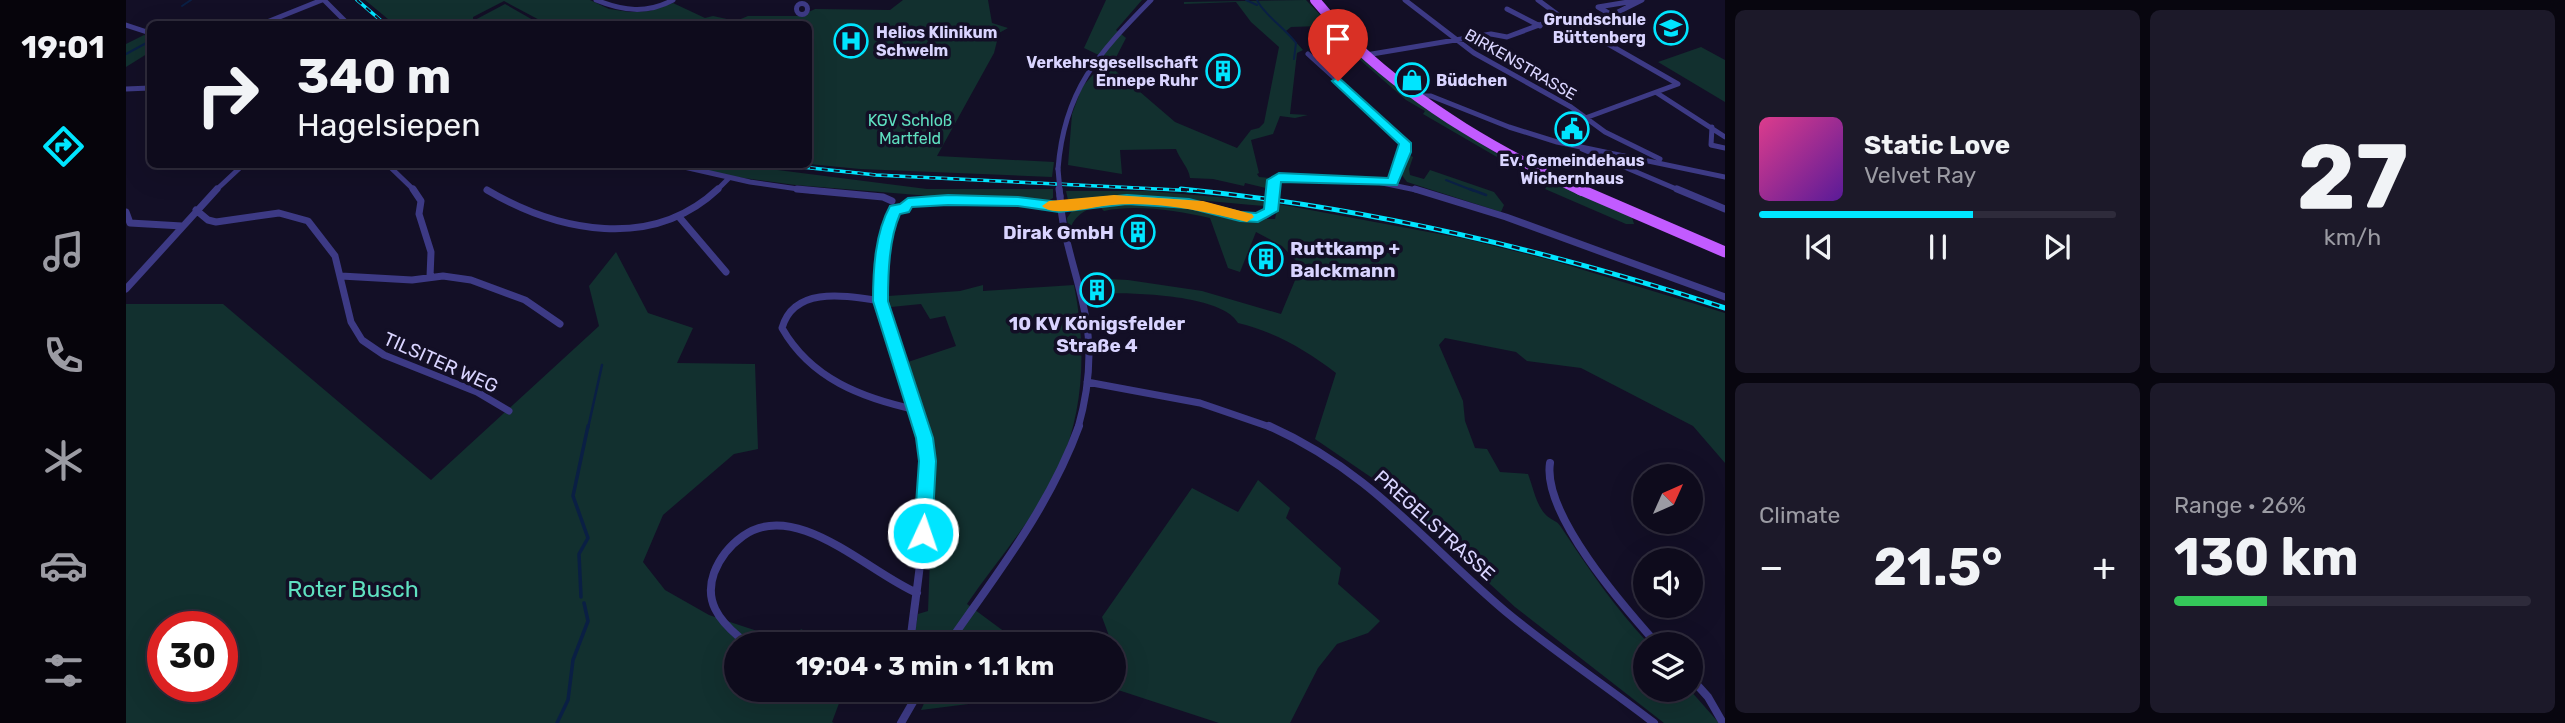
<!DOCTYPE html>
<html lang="en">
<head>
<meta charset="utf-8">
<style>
	body { margin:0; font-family:Rubik,sans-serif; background:#1c1929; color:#f1f3f6; height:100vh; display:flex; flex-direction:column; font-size:26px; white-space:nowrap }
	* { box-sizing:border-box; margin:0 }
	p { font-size:23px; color:#9b9ba3 }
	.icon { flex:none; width:38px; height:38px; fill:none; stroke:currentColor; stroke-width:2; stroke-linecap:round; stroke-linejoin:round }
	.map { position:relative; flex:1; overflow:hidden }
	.drawer { display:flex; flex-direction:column; gap:10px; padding:10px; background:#08060f; width:840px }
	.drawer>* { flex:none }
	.top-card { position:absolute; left:21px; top:21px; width:665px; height:147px; border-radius:10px; box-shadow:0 7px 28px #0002,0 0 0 2px #2e2b3b; background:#0e0b1c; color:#f1f3f6; overflow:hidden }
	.needle { width:46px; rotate:45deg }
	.tools { position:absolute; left:1507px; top:464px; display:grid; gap:14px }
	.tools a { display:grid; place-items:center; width:70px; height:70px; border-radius:50%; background:#0e0b1c; box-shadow:0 7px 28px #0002,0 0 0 2px #2e2b3b; font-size:35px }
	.speed { position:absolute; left:21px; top:611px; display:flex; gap:14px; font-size:35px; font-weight:700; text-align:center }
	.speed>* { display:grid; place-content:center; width:91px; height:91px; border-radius:50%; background:#0e0b1c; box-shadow:0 7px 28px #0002,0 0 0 2px #2e2b3b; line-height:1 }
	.speed .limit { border:10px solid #d22; background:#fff; color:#111 }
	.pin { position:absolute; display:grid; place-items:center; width:60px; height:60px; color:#fff; margin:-72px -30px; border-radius:50% 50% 50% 0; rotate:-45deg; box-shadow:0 0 7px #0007 }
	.pin .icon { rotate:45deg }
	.me { position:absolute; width:77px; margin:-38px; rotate:3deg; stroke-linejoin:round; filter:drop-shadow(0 0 5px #0008) }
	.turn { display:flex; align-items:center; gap:24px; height:147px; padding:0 35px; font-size:32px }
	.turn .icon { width:91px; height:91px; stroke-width:2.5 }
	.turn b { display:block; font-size:49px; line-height:60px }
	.big { font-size:52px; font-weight:700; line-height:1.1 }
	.drawer .widget { flex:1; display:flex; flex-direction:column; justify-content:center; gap:10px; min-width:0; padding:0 24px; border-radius:10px; background:#1c1929 }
	.drawer .dial { align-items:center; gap:0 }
	.dial b { font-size:91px; line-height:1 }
	.song { display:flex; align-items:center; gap:21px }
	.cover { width:84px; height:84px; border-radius:10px; background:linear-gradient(135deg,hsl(330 70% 55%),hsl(270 70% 35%)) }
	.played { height:7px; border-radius:4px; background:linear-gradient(90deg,#00e5ff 60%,#2e2b3b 60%) }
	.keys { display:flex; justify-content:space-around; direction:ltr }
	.heat { display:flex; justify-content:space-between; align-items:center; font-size:38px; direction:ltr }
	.charge { height:10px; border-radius:5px; background:linear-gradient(90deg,#34c759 26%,#2e2b3b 0) }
	.drawer .tiles { flex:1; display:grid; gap:10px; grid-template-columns:repeat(2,1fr) }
	.trip { position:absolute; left:598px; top:632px; width:402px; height:70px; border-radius:35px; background:#0e0b1c; box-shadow:0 7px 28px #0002,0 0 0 2px #2e2b3b; font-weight:700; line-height:70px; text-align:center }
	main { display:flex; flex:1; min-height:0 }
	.tabs { display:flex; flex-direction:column; width:126px; justify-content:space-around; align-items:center; background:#06040b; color:#9b9ba3 }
	.tabs .icon { width:49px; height:49px }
	.tabs .active { color:#00e5ff }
	.tabs b { font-size:32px; color:#f1f3f6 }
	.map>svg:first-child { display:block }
</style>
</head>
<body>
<main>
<nav class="tabs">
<b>19:01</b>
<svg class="icon active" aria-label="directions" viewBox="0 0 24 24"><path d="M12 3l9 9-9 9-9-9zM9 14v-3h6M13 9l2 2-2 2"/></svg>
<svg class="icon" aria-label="music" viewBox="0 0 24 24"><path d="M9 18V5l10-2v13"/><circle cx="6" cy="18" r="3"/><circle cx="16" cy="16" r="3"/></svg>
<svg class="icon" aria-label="phone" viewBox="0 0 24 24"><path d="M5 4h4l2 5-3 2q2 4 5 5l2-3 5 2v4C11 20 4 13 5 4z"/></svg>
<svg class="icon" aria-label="climate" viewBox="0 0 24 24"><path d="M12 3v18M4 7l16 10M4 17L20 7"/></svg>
<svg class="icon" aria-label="car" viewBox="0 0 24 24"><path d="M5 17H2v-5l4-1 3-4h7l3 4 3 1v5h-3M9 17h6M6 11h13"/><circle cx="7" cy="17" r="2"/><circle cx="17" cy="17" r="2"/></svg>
<svg class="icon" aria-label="filters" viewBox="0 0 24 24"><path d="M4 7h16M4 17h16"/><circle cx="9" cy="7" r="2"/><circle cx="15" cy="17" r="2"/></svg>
</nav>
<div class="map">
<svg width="1599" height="723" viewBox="0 0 1599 723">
	<rect width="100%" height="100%" fill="#130f26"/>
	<path fill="#12302f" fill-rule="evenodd" d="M239,0H464L483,9L504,12L524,11L547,3L579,18L587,16L610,21L622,16H674L689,9L764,10L777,0H862L866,23L882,28L873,33L868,53L811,156L928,162L926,177L734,169L683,164L682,24H421L378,1L347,17V21L379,4L414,24H268Z
		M980,0H1016L990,30L1000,38L985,67L1049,122L1111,148L1125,130L1133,128L1138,123L1153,47L1125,22L1110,2L1058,4V2L1180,0L1224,46L1333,130L1385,162L1383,164L1297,114L1299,111L1280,100L1195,26L1165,27L1160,31L1177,50L1171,53L1164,114L1182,115L1169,118L1154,116L1147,134L1125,140L1133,173L1131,174L1133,177L1144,178V189L1119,183L1118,186L1087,179L1064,178C1063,168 1054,160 1050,149L994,150L996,174L942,165L946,114L956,87L981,59L958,48Z
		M18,35L24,37V52L0,67V44Z
		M1575,47L1599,60V102L1532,62Z
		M1283,155L1287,157L1283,169L1284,175L1298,179L1304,170L1368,192L1378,205L1375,212L1281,182L1275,174Z
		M557,165H612L801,189H927V198L920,202L816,197L669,185L603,176Z
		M1425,181L1506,217L1508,224H1500L1419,189Z
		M940,191H1021L1138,201L1139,206C1086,202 1032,194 979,198C967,199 953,205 942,200Z
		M989,204L1059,206L1134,219H1149L1152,204L1340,239L1428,261L1599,313V463L1567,426L1455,368L1401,361L1390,352L1319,338L1313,345L1337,401L1339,421L1349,448L1361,449L1374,472L1402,474C1407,487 1410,504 1419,514C1424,520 1431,520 1435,527C1462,568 1489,608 1523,644H1519V690H1564L1593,723H1538L1389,607L1255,484L1189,439L1210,373C1180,350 1149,332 1112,323C1095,293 996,292 964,294L961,281L965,278L1002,280L1076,291L1155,314L1175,266L1156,246L1130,232L1114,272L1102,268L1084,218C1051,211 1011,204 978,211L972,205C956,211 944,219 943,237L941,218L946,211Z
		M490,252L522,313L567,328L551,363L629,364L632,449L608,454L537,515L517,562L539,590L583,615L667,643L675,629L700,644H611V690H718L706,722L708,723H0V304H97L305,480L473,326L463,286ZM37,626H96V686H37Z
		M857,285V291L948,285C960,345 959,407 934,465C912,515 872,558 841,604L895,644H787L792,614L802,611L808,451L782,362L830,346L819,316L804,319L795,304L765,307L762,296L834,291Z
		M1132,480L1164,508L1160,518L1215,568L1212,584L1254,621L1242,633L1211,644L1192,668L1164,723H1093L989,689V644H986L976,617L1066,488L1112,512Z
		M804,690H914V695L795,710Z"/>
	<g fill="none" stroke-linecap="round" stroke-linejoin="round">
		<path stroke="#0a1f44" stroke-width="2" d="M1120,0L1131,5
			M1131,0C1136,13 1160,29 1170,43L1168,59
			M56,6L65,0
			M0,54L24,41
			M1320,180L1348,191"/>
		<path stroke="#0a1f44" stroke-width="2.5" d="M1344,189L1360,195
			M462,428L476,365"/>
		<path stroke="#0a1f44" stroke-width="3.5" d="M455,597L453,554L462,538L447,496L462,426
			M431,723L442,700L447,660L462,621L458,603"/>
		<path stroke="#3d3a85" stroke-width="5" d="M198,0L222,24
			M470,0C497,11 521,14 547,0
			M1279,0L1348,53L1445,107L1479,132L1534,159
			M1412,0L1435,17L1552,84L1462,117
			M1514,0L1472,7L1486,15L1516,0
			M670.5 9a5.5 5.5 0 1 1 11 0a5.5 5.5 0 1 1-11 0Z
			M1381,9L1414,26
			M136,24L196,0
			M0,25L24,33
			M1182,54L1277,140L1279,152L1267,182
			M1240,55L1365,34L1381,37L1435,17
			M0,89L24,88
			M1531,93L1599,137
			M1291,96H1305L1383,127L1431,142L1599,177
			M1586,127L1585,145L1599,148
			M1456,149L1555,191
			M261,164L289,191
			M545,164L624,182L686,191
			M932,169C938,90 972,54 1025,0
			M1146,189L1148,180L1153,177L1237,179L1295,191
			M89,191L118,164
			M590,191L602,179"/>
		<path stroke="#3d3a85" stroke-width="7" d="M287,189L295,201L293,214L305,252L304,277
			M671,189L757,197L766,201
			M1289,189L1380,217L1599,297
			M1551,189L1599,209
			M361,190C432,232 526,251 592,189
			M934,196C936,239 953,277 960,319C966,354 962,393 952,428
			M782,203L822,200L892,201L933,207L1001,200L1063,204L1124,218L1140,215L1147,205
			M769,209L762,224L755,301L794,428
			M70,210L82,220L90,222L153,213L182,221L209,256L225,322L236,340L258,355L351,392L383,411
			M0,212L4,223L56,226
			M554,218L600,272
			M215,276L286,280L317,276L345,280L399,300L434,324
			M0,289L91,189
			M755,301C721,296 668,285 656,328C685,379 736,398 791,410
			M961,382L1074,403L1147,428"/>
		<path stroke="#3d3a85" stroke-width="8" d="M1143,426C1246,472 1297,542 1379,611C1427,651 1479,685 1528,723
			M1424,463C1416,514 1498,607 1531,644
			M613,637C593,620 578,601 588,573C594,557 603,546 617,536C670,498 743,573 791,593
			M784,644C792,572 808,497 794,426
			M822,644C871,573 923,508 953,426
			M1564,677L1582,697L1597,723
			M775,723L794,690"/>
		<path stroke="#c25bff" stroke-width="10" d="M1189,0C1203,16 1217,33 1232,48C1298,109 1375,153 1456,191"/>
		<path stroke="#c25bff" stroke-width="11" d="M1453,189L1599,252"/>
		<defs>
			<path id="rail-far1" d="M231,0L259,24
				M648,164L750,175L1072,191"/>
			<path id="rail" d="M1055,189C1242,207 1421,250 1599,308"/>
		</defs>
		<use href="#rail-far1" stroke="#00e5ff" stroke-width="3.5"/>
		<use href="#rail" stroke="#00e5ff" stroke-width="5"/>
		<use href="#rail-far1" stroke="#130f26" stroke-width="2" stroke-dasharray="6" stroke-linecap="butt"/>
		<use href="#rail" stroke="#130f26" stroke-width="2.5" stroke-dasharray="8" stroke-linecap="butt"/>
		<path stroke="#3d3a85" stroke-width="5" d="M932,169L934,191"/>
		<path stroke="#3d3a85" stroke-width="7" d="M933,189L934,196
			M1146,189L1147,205"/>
	</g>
	<path fill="#00e5ff" stroke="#0095a6" stroke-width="2" d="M1212,77L1285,143V152L1271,185L1155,182L1152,211L1132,222L1114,221L1063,208L1001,204L933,212L892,206L822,205L786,207L783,212L774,214C763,239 762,273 762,301L807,438L810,461L806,533L803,539L797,541L790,539L788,533L793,461L790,438L747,301C747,270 749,233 764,206L774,204L782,198L822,195L892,197L933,202L1001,195L1063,199L1114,212L1130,213L1138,209L1141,180L1153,173L1262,178L1273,144L1208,83L1206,81Z"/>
	<path fill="#f59e0b" d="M988,195L1077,201L1126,214L1128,217L1121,222C1078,211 1031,201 986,205C969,206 928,218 916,206L923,201Z"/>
	<defs>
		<symbol id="school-ring" viewBox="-11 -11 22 22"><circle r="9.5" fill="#130f26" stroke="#00e5ff" stroke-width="1.5"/><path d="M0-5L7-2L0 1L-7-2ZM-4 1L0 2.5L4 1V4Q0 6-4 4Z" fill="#00e5ff"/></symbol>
		<symbol id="hospital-ring" viewBox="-11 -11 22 22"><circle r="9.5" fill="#130f26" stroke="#00e5ff" stroke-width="1.5"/><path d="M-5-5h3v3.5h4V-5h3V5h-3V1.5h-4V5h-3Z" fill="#00e5ff"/></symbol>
		<symbol id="building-ring" viewBox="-11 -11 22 22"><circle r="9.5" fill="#130f26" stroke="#00e5ff" stroke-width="1.5"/><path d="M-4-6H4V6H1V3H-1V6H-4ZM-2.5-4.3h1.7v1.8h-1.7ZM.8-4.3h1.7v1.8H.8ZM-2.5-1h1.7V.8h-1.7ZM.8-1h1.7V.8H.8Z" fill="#00e5ff"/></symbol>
		<symbol id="shop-ring" viewBox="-11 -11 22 22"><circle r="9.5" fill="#130f26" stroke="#00e5ff" stroke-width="1.5"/><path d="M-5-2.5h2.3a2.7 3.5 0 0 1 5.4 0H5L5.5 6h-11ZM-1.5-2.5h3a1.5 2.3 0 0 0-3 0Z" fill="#00e5ff"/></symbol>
		<symbol id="civic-ring" viewBox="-11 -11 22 22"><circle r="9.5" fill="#130f26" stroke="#00e5ff" stroke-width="1.5"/><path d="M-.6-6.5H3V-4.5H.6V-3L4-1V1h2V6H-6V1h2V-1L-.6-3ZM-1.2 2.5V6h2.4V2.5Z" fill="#00e5ff"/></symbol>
	</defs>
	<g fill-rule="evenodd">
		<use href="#school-ring" x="1526" y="9" width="38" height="38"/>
		<use href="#hospital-ring" x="706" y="22" width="38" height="38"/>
		<use href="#building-ring" x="1078" y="52" width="38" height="38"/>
		<use href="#shop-ring" x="1267" y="61" width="38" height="38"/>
		<use href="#civic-ring" x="1427" y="110" width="38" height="38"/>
		<use href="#building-ring" x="993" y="213" width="38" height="38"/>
		<use href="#building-ring" x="1121" y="240" width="38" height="38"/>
		<use href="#building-ring" x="952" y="271" width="38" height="38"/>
	</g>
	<g text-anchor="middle" stroke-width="7" stroke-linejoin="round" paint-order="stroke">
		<g font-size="16" font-weight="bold" fill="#d9d4ff" stroke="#130f26" text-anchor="end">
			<text x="1520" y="25">Grundschule<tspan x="1520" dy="18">Büttenberg</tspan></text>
			<text x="750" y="38" text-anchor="start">Helios Klinikum<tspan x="750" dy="18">Schwelm</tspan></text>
			<text x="1072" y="68">Verkehrsgesellschaft<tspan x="1072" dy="18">Ennepe Ruhr</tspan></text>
			<text x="1310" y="86" text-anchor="start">Büdchen</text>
			<text x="1446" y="166" text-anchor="middle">Ev. Gemeindehaus<tspan x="1446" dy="18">Wichernhaus</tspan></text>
		</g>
		<g font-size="16" fill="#d9d4ff" stroke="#130f26">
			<text transform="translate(1395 64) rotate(30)" y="6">BIRKENSTRASSE</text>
		</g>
		<g font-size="16" fill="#5fe0c0" stroke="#130f26">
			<text x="784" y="126">KGV Schloß<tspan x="784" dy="18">Martfeld</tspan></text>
		</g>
		<g font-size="19" font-weight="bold" fill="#d9d4ff" stroke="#130f26" text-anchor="end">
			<text x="988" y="239">Dirak GmbH</text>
			<text x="1164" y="255" text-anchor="start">Ruttkamp +<tspan x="1164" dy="22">Balckmann</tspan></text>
			<text x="971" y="330" text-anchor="middle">10 KV Königsfelder<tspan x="971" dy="22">Straße 4</tspan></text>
		</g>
		<g font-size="19" fill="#d9d4ff" stroke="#130f26">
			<text transform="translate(315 362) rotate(24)" y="7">TILSITER WEG</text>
			<text transform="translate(1309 525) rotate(42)" y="7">PREGELSTRASSE</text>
		</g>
		<g font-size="23" fill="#5fe0c0" stroke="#130f26">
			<text x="227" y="597">Roter Busch</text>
		</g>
	</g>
</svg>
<div class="tools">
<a><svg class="needle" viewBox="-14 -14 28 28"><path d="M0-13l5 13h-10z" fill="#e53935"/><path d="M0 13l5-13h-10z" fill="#9b9ba3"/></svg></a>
<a><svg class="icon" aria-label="sound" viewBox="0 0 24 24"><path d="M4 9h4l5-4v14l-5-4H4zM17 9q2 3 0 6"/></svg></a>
<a><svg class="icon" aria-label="layers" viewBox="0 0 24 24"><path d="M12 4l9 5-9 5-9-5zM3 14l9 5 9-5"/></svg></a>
</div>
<div class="speed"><div class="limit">30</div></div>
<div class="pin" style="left:1212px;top:81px;background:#d93025"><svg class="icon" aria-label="arrive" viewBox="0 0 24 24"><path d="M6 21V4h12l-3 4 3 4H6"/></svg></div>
<svg class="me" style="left:797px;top:533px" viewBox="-20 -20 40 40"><circle r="17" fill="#00e5ff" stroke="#fff" stroke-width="3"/><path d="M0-11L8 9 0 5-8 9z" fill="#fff"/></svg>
<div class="trip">19:04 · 3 min · 1.1 km</div>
<div class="top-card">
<div class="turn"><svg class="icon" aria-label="right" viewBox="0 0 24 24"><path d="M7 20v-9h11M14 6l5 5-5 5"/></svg><div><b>340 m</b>Hagelsiepen</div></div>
</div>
</div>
<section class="drawer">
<div class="tiles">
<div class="widget">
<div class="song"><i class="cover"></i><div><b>Static Love</b><p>Velvet Ray</p></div></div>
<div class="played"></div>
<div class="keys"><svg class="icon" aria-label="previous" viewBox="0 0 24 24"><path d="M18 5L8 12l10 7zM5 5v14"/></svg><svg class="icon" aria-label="pause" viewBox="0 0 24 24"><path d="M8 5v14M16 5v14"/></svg><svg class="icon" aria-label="next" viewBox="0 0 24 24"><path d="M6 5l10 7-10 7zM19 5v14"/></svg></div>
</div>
<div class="widget dial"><b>27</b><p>km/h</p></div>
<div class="widget"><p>Climate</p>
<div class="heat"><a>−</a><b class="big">21.5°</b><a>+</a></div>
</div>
<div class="widget"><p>Range · 26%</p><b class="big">130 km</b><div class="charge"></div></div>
</div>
</section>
</main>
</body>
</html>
